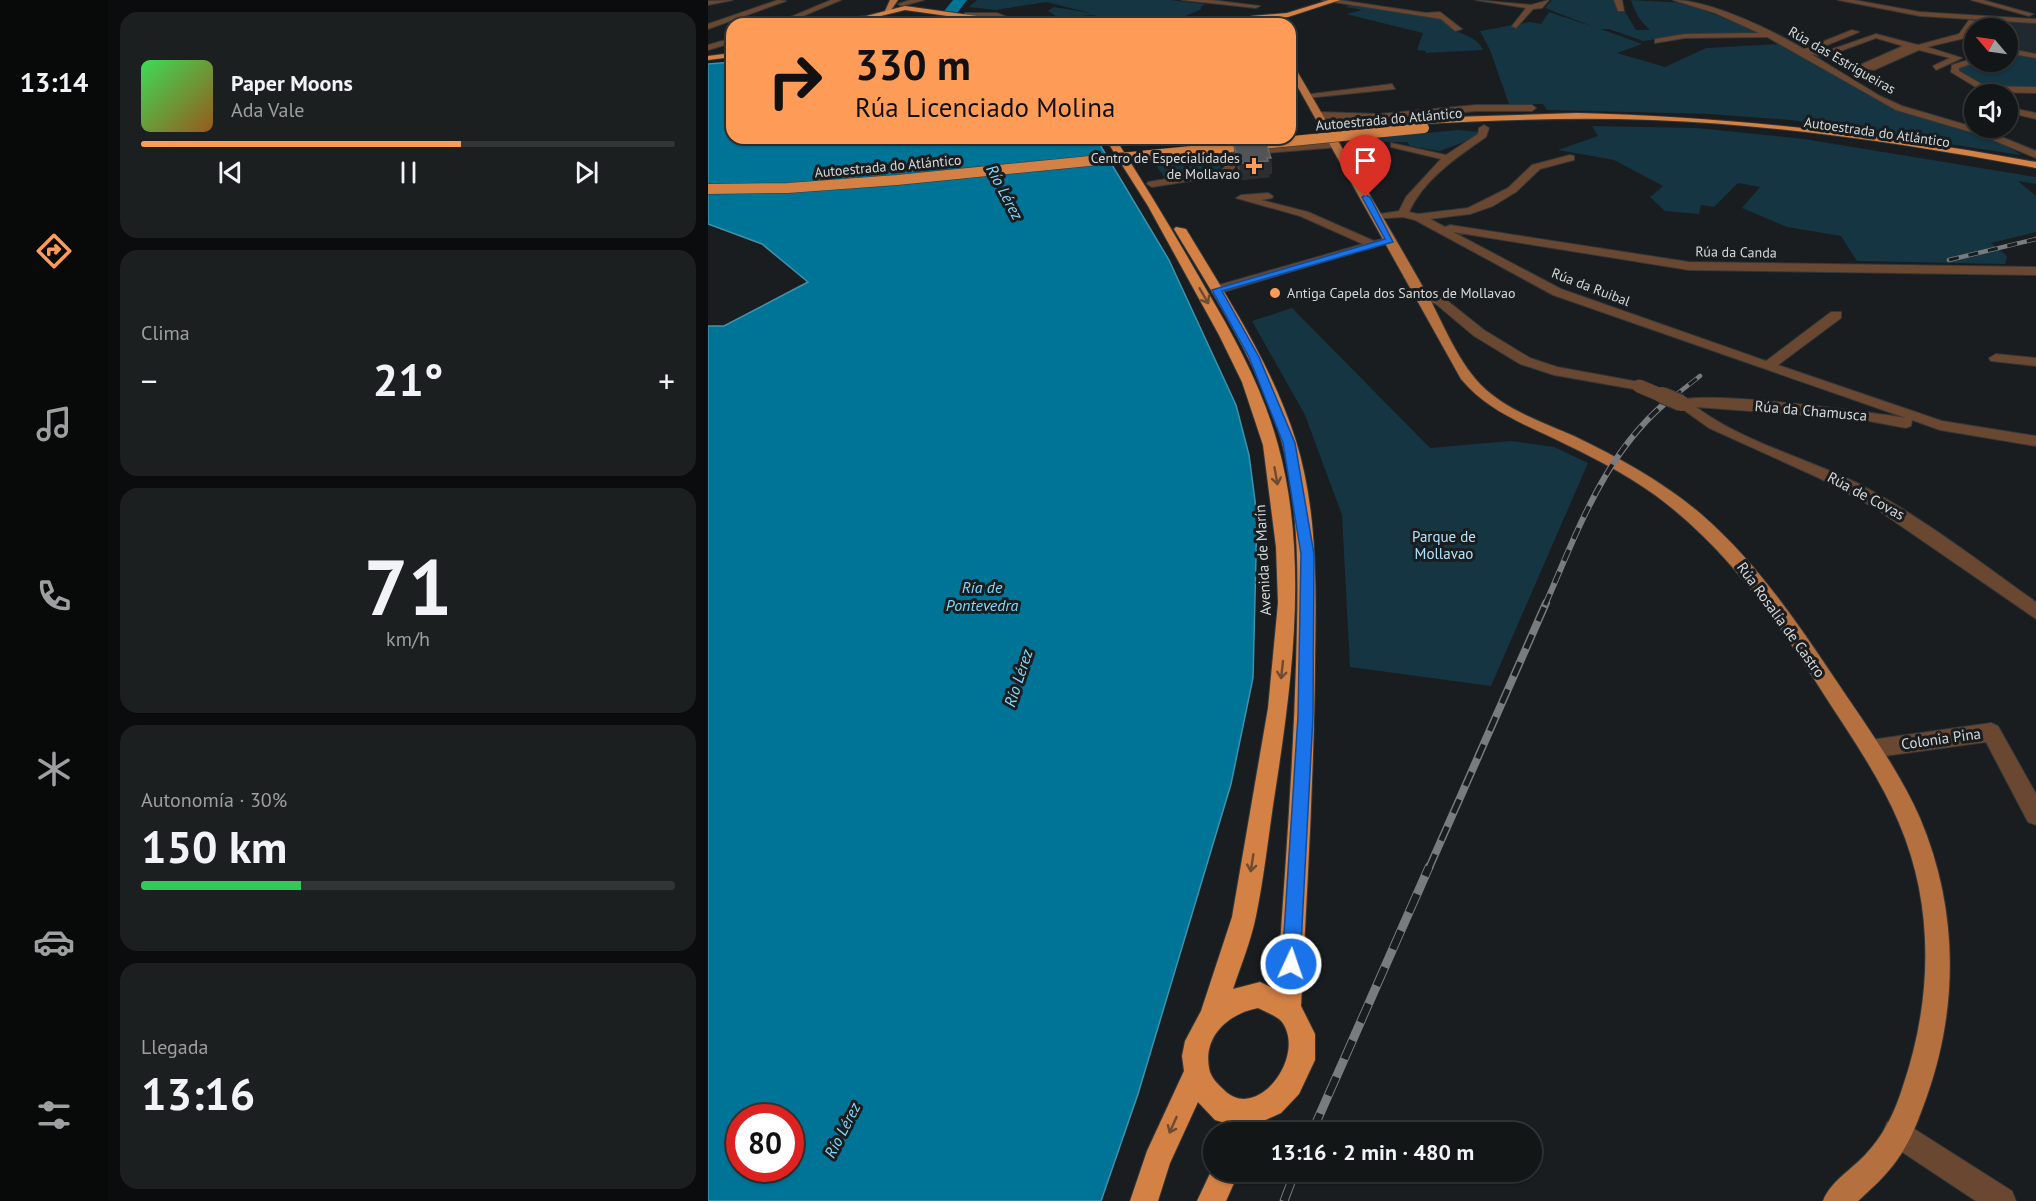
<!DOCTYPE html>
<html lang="es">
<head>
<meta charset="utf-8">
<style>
	body { margin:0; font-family:"PT Sans",sans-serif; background:#1c1f20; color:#f1f3f6; height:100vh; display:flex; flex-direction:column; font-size:22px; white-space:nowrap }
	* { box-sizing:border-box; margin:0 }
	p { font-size:20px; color:#9d9fa1 }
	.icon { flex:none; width:33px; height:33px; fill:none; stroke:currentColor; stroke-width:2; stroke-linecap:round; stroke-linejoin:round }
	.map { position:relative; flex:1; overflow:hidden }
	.sheet { display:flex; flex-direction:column; gap:12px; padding:12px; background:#0a0c0d; width:600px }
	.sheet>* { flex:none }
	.top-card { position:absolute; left:18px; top:18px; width:570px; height:126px; border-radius:18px; box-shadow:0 2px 4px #0004,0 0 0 2px #323536; background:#fe9c57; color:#111; overflow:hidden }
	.needle { width:39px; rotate:299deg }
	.tools { position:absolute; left:1256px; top:18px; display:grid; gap:12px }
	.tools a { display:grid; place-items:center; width:54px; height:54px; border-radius:50%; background:#131617; box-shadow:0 2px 4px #0004,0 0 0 2px #323536; font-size:30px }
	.speed { position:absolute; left:18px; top:1104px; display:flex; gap:12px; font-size:30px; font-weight:700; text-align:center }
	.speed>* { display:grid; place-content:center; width:78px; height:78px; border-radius:50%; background:#131617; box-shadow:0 2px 4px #0004,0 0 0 2px #323536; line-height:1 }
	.speed .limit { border:9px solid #d22; background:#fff; color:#111 }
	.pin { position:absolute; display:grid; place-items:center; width:51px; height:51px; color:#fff; margin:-62px -26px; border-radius:50% 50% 50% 0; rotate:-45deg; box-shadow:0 0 6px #0007 }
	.pin .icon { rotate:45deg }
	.me { position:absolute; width:66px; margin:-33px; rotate:3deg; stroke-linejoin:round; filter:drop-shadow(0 0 4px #0008) }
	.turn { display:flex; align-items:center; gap:21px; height:126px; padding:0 30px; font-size:27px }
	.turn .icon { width:78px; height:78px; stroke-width:2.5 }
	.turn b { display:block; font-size:42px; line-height:51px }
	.big { font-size:45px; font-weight:800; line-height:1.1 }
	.sheet .widget { flex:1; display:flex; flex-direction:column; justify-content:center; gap:9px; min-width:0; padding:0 21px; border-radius:18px; background:#1c1f20 }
	.sheet .dial { align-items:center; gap:0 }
	.dial b { font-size:78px; line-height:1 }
	.song { display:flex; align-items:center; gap:18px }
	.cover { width:72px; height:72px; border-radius:9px; background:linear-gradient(135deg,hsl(130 70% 55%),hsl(30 70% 35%)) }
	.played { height:6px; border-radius:3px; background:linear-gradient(90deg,#fe9c57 60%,#323536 60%) }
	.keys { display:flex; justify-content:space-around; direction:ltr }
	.heat { display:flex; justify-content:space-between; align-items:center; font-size:33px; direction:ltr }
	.charge { height:9px; border-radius:4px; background:linear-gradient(90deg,#34c759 30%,#323536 0) }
	.trip { position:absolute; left:495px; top:1122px; width:339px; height:60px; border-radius:30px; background:#131617; box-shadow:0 2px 4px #0004,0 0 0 2px #323536; font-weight:800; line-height:60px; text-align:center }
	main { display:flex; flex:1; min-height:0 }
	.dock { display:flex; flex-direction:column; width:108px; justify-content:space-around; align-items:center; background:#080909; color:#9d9fa1 }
	.dock .icon { width:42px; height:42px }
	.dock .on { color:#fe9c57 }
	.dock b { font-size:27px; color:#f1f3f6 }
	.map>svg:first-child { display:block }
</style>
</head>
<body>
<main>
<nav class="dock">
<b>13:14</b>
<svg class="icon on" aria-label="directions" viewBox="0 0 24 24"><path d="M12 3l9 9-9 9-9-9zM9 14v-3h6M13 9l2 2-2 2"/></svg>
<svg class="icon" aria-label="music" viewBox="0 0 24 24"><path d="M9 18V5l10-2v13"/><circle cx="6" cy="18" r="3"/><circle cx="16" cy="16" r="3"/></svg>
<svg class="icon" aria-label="phone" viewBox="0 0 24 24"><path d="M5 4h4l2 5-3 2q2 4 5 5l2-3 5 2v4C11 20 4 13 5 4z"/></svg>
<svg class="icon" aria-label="climate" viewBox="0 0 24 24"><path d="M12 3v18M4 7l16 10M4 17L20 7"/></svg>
<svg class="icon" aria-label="car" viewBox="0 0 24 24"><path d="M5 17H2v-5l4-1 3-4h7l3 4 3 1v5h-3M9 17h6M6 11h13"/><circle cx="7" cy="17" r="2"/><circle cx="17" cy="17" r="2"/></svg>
<svg class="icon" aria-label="filters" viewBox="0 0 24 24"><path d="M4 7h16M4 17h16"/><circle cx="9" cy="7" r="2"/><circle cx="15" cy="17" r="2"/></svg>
</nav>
<section class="sheet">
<div class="widget">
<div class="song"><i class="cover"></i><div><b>Paper Moons</b><p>Ada Vale</p></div></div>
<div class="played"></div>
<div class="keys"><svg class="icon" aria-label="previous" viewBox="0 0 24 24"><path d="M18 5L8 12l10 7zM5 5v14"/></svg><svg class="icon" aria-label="pause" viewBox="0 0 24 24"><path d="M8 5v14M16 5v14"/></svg><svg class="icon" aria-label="next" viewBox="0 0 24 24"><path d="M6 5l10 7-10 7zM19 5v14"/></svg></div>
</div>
<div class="widget"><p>Clima</p>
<div class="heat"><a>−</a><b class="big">21°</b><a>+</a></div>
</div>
<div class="widget dial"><b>71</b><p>km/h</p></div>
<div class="widget"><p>Autonomía · 30%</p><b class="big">150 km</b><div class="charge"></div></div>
<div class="widget"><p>Llegada</p><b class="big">13:16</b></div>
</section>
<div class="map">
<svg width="1328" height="1201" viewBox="0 0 1328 1201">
	<rect width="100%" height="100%" fill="#191d1f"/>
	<path fill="#1f292e" d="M1283,21L1328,23V53L1307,49L1299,42V28H1284L1278,23Z"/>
	<path fill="#153542" d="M269,0H462L497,4L492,8L494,9L458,24H404C389,10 372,16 354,20L340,11L346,7L383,13L338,2L288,10L261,7Z
		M844,0H910L928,30H942C933,22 927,13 923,0L979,3L1054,34L980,35L935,41L901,29H893L934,44L909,53L957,67L998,48L1074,44L1184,107L1298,145L1313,155L1083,120L1002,114L839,110L835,104H801L782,50L772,31L822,22L833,24L841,12L886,27L837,8Z
		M642,5L735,19L746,28L743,29C755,34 770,38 775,50L718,53V51L709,50L715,33L638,14L654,10L638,7Z
		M1299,53L1328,57V90L1276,89L1247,72V67L1266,62H1299Z
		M884,126L989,128L1096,139L1328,177V184L1310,181L1328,196V232L1283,243L1299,256L1297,264L1149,261L1133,236L1079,227L1034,208L1052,187L1030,183L1006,207L993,205L991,214L957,211L942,197L955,186L906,160L850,150L890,136Z
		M750,130L771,132L769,137L732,151L702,146L699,142H673L678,150L644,154L636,141Z
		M507,160L513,167L511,171L458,180L448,165Z
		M584,308L722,448L803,441L846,447L880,463L783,686L642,667L634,515L597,415L544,321Z"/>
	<path fill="#007497" stroke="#4092ab" stroke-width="1.5" fill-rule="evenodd" d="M24,62V138H388L461,260L528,405L541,455L549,516L545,678L523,784L430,1094L393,1201H0V326H16L100,282L54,244L0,224V64ZM32,1118H82V1168H32Z"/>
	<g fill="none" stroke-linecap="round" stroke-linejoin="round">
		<path fill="#007497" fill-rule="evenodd" d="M245,0H259L247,16L252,22L251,24H239L232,16Z"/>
		<defs>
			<path id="minor" d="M25,0L0,5V1Z
				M70,0L78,1L0,29V24Z
				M123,0H133L76,24H66Z
				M202,0H216L194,6L190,4Z
				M474,0H503L552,6L548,8Z
				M613,0H631L718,13L732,12L754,29L747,31L733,19Z
				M768,0L823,5L841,0L834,8L825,9L808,28L804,26L818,8Z
				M906,0H914L916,11H910Z
				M965,0C1002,0 1064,30 1096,49L1144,30L1151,32L1107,50L1116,52L1168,34L1210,45L1251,34L1261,20L1279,23L1276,27L1266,25L1257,38L1219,47L1254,58L1228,70L1225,66L1242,58L1211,50L1166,70L1154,68V64L1195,46L1168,38L1116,57L1103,54L1172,96L1194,106L1279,131L1328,151V158L1273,135L1188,110L1059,37L977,38L947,43V39L977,34L1051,33L1007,13Z
				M1130,0H1146L1212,12L1328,19V23L1212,16Z
				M1263,0H1275L1325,14L1321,16Z
				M257,13H289L314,23L306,24L288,17H254Z
				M157,16L154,20L111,24L115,22Z
				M542,19L539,23L511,24L515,22Z
				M24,38V43L0,50V45Z
				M1302,49L1328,54V58L1299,53Z
				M1266,58V62H1269L1251,68V71L1277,86L1328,87V93L1286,92L1288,94H1279L1243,72L1244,65Z
				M684,84L687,89L599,98L595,95Z
				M1299,101L1313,110L1328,113V119L1307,114L1299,108Z
				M768,105H824L828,108L824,111H768L671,120L611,118L606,115L611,112L671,114Z
				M776,125L781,128L778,137C749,157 716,179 701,212L710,214L760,208L800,188L824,165L862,155L866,156V160L832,169L808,192L785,206L762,214L722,219L737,227L742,225L981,262L1328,267V275L981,270L745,232L853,289L1058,361L1123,312H1133V318L1070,365L1234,421L1328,436V446L1232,430L1204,420L1203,426L1198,428L1150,419L988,407C1035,442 1096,457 1149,483C1213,516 1270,561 1328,602V619L1167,508L1111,478L1001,428L966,403C980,387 1169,413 1198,418L845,295L707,220L695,217L665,219V215L691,211L698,197L733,159L683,147V143L738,155L770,134L771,128Z
				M628,142L633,145L631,147L522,156L527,167L520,175L444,187L439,184L440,182L513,170L517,167L512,157L435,163L430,160L435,157Z
				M560,193L565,196L564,198L553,200L600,212L666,241L682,237L688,240L512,293H504V287L655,244L592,216L528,198L533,195Z
				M714,292L736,298L776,330L822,358L849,367L931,382L938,386L931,390L846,375L812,364L766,336L728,304L710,299V293Z
				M1288,354L1328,358V366L1283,361L1281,358Z
				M1283,723L1290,726L1328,794V825L1320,822L1278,742L1162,758L1155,755L1152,749L1155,743L1162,740Z
				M1189,1118L1304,1191L1308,1201H1268L1179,1142L1175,1132L1179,1122Z"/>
			<path id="major" d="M182,0H190L181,13L177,11Z
				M582,64L586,66C629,140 673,213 715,287C734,319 747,358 773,385C798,410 834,422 866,436C911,458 954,481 993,514C1045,559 1085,616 1123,673C1154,720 1189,766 1212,818C1250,908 1251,1005 1219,1096C1211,1118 1203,1141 1189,1160C1178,1176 1164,1188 1150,1201H1115C1122,1182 1143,1170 1157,1155C1176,1135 1187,1112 1195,1086C1224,1001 1227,907 1191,823C1170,773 1137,728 1108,682C1063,612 1015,545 947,495C915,472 880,455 845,438C811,422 778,409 753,379L582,73Z"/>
			<path id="highway" d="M621,0H632L580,17L545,20L546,24H538L535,21L543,16L579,13Z
				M197,6L312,22L316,24H296L197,10L140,24H127Z
				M24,53V57L0,60V56Z
				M869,113C1024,117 1175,134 1328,162V168C1201,144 1074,125 945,120C867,117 790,120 713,124L708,121L713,118Z
				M397,138H407C439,188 469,238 498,289C527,338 555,389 570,445C600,554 585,676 568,786C561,829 557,873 548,916C543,941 533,965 525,989L552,982L569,990C576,882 585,773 588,664C590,591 593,515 574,443C552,366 507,297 466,229L468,227L478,229C519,297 564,365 588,441C610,512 608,588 607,662C606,777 599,891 593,1006L607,1034V1060L591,1094L573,1113L551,1123L546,1132H518L521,1124L507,1120L490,1102L462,1163L450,1201H422L439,1151L476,1071L474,1056L477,1041L493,1011L524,917L560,708L570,603L568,547L555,445L534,382L511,335L440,206ZM550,1008C558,1012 569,1016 574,1022C599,1056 549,1123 516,1090C511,1085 505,1080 502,1072C493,1038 519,1014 550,1008Z
				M506,1165V1172H531L518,1201H489Z"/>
		</defs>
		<use href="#minor" stroke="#333739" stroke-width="2"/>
		<use href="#major" stroke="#333739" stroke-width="2"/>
		<use href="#highway" stroke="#333739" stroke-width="2"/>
		<use href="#minor" fill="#694731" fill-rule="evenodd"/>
		<use href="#major" fill="#b57040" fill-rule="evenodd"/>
		<use href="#highway" fill="#d48145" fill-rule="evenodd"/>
		<defs>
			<path id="rail-far3" d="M1241,260L1328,239
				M965,397L992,376"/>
			<path id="rail-far2" d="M837,605C871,528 898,448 967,395"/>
			<path id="rail-far1" d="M721,868L838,603"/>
			<path id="rail" d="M604,1132L721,867
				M576,1201L587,1172"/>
		</defs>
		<use href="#rail-far3" stroke="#797c7e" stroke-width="4.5"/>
		<use href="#rail-far2" stroke="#797c7e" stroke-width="6"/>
		<use href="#rail-far1" stroke="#797c7e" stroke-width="8"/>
		<use href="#rail" stroke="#797c7e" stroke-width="9"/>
		<use href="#rail-far3" stroke="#191d1f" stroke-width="3" stroke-dasharray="10" stroke-linecap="butt"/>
		<use href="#rail-far2" stroke="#191d1f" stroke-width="4" stroke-dasharray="12" stroke-linecap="butt"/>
		<use href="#rail-far1" stroke="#191d1f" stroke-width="5" stroke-dasharray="15" stroke-linecap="butt"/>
		<use href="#rail" stroke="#191d1f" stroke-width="7" stroke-dasharray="20" stroke-linecap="butt"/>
		<defs>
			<path id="minor-bridge-far1" d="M931,386L957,397"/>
			<path id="minor-bridge" d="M954,395L973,403"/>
			<path id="highway-bridge" d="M0,189L80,188L189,180L716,128"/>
		</defs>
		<use href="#minor-bridge-far1" stroke="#333739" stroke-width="14" stroke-linecap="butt"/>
		<use href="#minor-bridge" stroke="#333739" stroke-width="18" stroke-linecap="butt"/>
		<use href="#highway-bridge" stroke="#333739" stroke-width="11" stroke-linecap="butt"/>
		<use href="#minor-bridge-far1" stroke="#694731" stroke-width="13"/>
		<use href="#minor-bridge" stroke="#694731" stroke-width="16"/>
		<use href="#highway-bridge" stroke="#d48145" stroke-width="10"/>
	</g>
	<path fill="#414547" d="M525,142L563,158L564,174H561L562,177L533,180L527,158Z"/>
	<path fill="#2a2e30" d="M563,158L564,174H561L562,177L533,180L531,163Z"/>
	<path fill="#515557" stroke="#66696b" stroke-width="1.5" d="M557,140L563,158H559L560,161L531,163L525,142Z"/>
	<defs><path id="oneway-shaft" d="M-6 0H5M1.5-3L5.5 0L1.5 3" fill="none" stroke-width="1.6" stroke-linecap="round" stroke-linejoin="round" transform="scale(1.5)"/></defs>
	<g stroke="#6d4a30">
		<use href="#oneway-shaft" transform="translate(496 296) rotate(60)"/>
		<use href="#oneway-shaft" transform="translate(568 476) rotate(80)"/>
		<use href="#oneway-shaft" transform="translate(574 670) rotate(96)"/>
		<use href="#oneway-shaft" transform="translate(544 863) rotate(99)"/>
		<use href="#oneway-shaft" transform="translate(465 1125) rotate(114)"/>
	</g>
	<path fill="#1a73e8" stroke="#114b97" stroke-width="1.5" d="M658,195L662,197L685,242L514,291L551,357L587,443L606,554L605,716L592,964L590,971L583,973L576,971L574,964L590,716L593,554L575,443L541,357L504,290L677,239L654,197Z"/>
	<g fill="#fe9c57" stroke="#191d1f" stroke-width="2">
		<path d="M543 157h6v6h6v6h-6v6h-6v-6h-6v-6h6z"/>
		<circle cx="567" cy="293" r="6"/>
	</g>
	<g text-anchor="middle" stroke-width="6" stroke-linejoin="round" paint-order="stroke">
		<g font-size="14" fill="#d5d8d9" stroke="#191d1f">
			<text transform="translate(1134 60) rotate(30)" y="5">Rúa das Estrigueiras</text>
			<text transform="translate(681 119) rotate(-5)" y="5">Autoestrada do Atlántico</text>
			<text transform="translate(1169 132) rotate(8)" y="5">Autoestrada do Atlántico</text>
			<text transform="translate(180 166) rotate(-5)" y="5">Autoestrada do Atlántico</text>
			<text transform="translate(1028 252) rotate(1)" y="5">Rúa da Canda</text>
			<text transform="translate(883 287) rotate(21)" y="5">Rúa da Ruibal</text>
		</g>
		<g font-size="14" fill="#d5d8d9" stroke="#191d1f" text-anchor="end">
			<text x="532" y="163">Centro de Especialidades<tspan x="532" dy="16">de Mollavao</tspan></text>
			<text x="579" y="298" text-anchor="start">Antiga Capela dos Santos de Mollavao</text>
		</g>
		<g font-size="15" fill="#d5d8d9" stroke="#191d1f">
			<text transform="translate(1103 411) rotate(5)" y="5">Rúa da Chamusca</text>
			<text transform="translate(1158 496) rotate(28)" y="5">Rúa de Covas</text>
			<text transform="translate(555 560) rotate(-93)" y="5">Avenida de Marín</text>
			<text transform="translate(1073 620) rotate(54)" y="5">Rúa Rosalía de Castro</text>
			<text transform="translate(1233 739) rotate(-8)" y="5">Colonia Pina</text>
		</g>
		<g font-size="15" fill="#b0e4fc" stroke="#191d1f">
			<text x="736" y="542">Parque de<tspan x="736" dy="17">Mollavao</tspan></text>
		</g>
		<g font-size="16" font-style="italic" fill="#86d9fc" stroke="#191d1f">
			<text transform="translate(297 192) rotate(62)" y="6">Río Lérez</text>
			<text x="274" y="593">Ría de<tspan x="274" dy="18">Pontevedra</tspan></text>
			<text transform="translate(310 678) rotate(-72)" y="6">Río Lérez</text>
			<text transform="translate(134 1130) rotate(-63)" y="6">Río Lérez</text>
		</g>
	</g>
</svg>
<div class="tools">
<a><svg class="needle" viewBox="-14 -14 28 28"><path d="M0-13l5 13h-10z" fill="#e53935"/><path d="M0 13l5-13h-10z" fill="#9d9fa1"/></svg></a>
<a><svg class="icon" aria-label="sound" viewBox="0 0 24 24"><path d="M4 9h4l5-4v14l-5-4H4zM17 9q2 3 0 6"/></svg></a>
</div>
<div class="speed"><div class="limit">80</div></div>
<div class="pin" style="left:658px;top:197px;background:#d93025"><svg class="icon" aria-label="arrive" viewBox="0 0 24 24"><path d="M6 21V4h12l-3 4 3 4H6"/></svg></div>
<svg class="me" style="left:583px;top:964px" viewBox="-20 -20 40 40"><circle r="17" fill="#1a73e8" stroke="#fff" stroke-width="3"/><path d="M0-11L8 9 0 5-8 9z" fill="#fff"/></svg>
<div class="trip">13:16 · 2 min · 480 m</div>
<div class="top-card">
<div class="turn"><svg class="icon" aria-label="right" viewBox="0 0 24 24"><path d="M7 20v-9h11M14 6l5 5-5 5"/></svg><div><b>330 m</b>Rúa Licenciado Molina</div></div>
</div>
</div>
</main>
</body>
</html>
